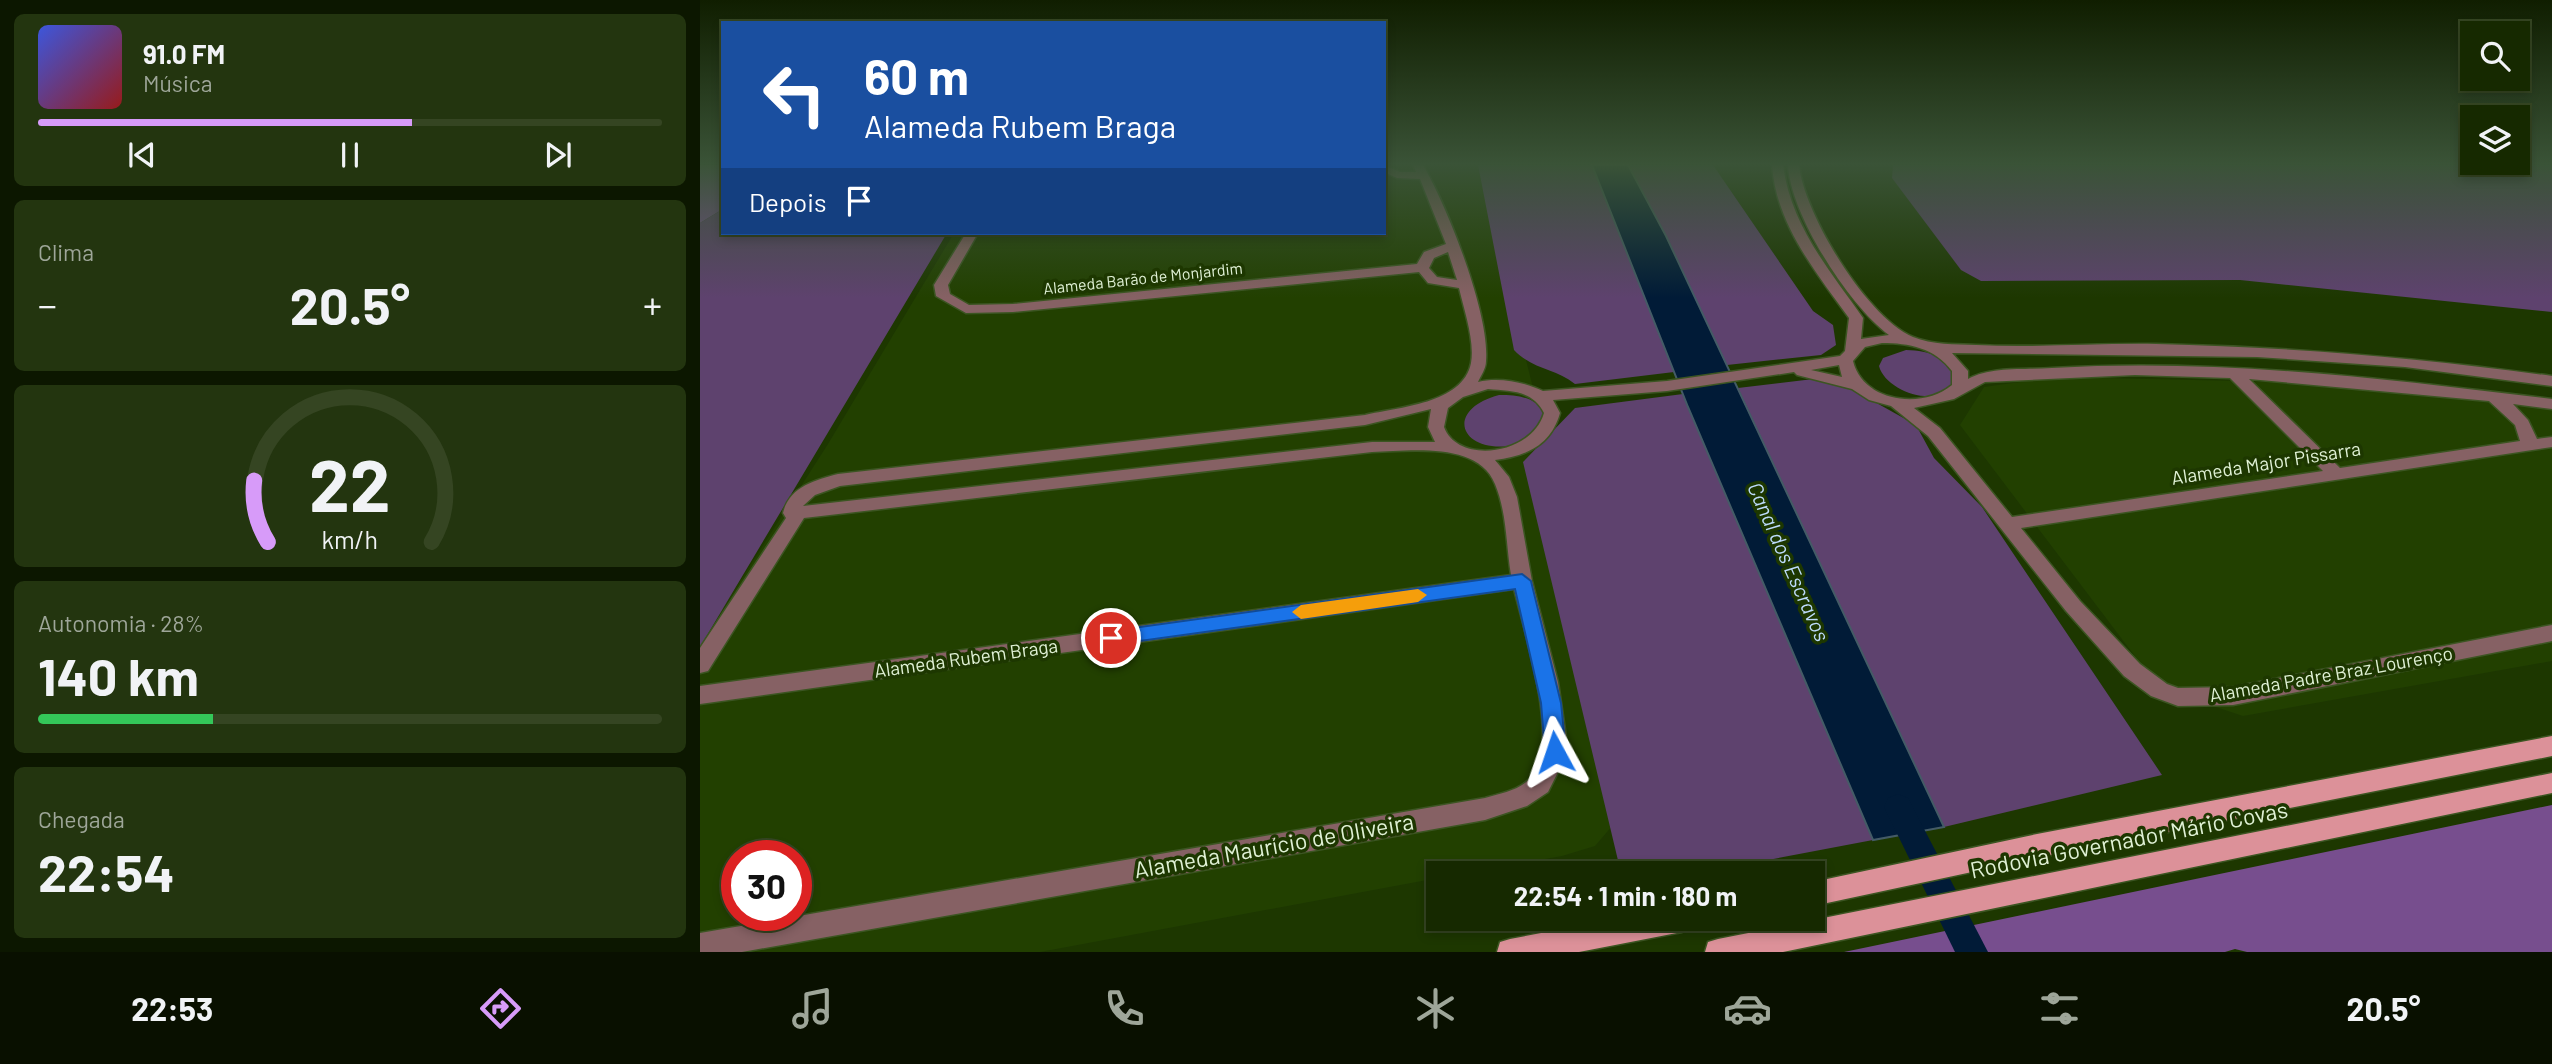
<!DOCTYPE html>
<html lang="pt">
<head>
<meta charset="utf-8">
<style>
	body { margin:0; font-family:Barlow,sans-serif; background:#23350f; color:#f1f3f6; height:100vh; display:flex; flex-direction:column; font-size:26px; white-space:nowrap }
	* { box-sizing:border-box; margin:0 }
	p { font-size:23px; color:#9ea699 }
	.icon { flex:none; width:38px; height:38px; fill:none; stroke:currentColor; stroke-width:2; stroke-linecap:round; stroke-linejoin:round }
	.map { position:relative; flex:1; overflow:hidden }
	.panel { display:flex; flex-direction:column; gap:14px; padding:14px; background:#0c1700; width:700px }
	.panel>* { flex:none }
	.hud { position:absolute; left:21px; top:21px; width:665px; height:214px; border-radius:0px; box-shadow:0 4px 10px #0003,0 0 0 2px #354522; background:#1a4fa0; color:#fff; overflow:hidden }
	.controls { position:absolute; left:1760px; top:21px; display:grid; gap:14px }
	.controls a { display:grid; place-items:center; width:70px; height:70px; border-radius:0px; background:#162900; box-shadow:0 4px 10px #0003,0 0 0 2px #354522; font-size:35px }
	.speed { position:absolute; left:21px; top:840px; display:flex; gap:14px; font-size:35px; font-weight:700; text-align:center }
	.speed>* { display:grid; place-content:center; width:91px; height:91px; border-radius:50%; background:#162900; box-shadow:0 4px 10px #0003,0 0 0 2px #354522; line-height:1 }
	.speed .limit { border:10px solid #d22; background:#fff; color:#111 }
	.pin { position:absolute; display:grid; place-items:center; width:60px; height:60px; color:#fff; margin:-30px; border:4px solid #fff; border-radius:50%; box-shadow:0 2px 7px #0007 }
	.me { position:absolute; width:77px; margin:-38px; rotate:355deg; stroke-linejoin:round; filter:drop-shadow(0 0 5px #0008) }
	.turn { display:flex; align-items:center; gap:24px; height:147px; padding:0 28px; font-size:32px }
	.turn .icon { width:91px; height:91px; stroke-width:2.5 }
	.turn b { display:block; font-size:49px; line-height:60px }
	.then { display:flex; align-items:center; height:66px; padding:0 28px; background:#0003; gap:14px; font-size:26px }
	.big { font-size:52px; font-weight:700; line-height:1.1 }
	.panel .card { flex:1; display:flex; flex-direction:column; justify-content:center; gap:10px; min-width:0; padding:0 24px; border-radius:10px; background:#23350f }
	.panel .dial { align-items:center; gap:0 }
	.dial svg { height:182px; overflow:visible; fill:none; stroke:#354522; stroke-width:7; stroke-linecap:round; text-anchor:middle }
	.dial text { fill:#f1f3f6; stroke:none }
	.song { display:flex; align-items:center; gap:21px }
	.cover { width:84px; height:84px; border-radius:10px; background:linear-gradient(135deg,hsl(230 70% 55%),hsl(0 70% 35%)) }
	.played { height:7px; border-radius:4px; background:linear-gradient(90deg,#d79bf9 60%,#354522 60%) }
	.keys { display:flex; justify-content:space-around; direction:ltr }
	.heat { display:flex; justify-content:space-between; align-items:center; font-size:38px; direction:ltr }
	.charge { height:10px; border-radius:5px; background:linear-gradient(90deg,#34c759 28%,#354522 0) }
	.trip { position:absolute; left:726px; top:861px; width:399px; height:70px; border-radius:0px; background:#162900; box-shadow:0 4px 10px #0003,0 0 0 2px #354522; font-weight:700; line-height:70px; text-align:center }
	.tabs { display:flex; height:112px; justify-content:space-around; align-items:center; background:#091000; color:#9ea699 }
	.tabs .icon { width:49px; height:49px }
	.tabs .active { color:#d79bf9 }
	.tabs b { font-size:32px; color:#f1f3f6 }
	main { display:flex; flex:1; min-height:0 }
	.map>svg:first-child { display:block }
</style>
</head>
<body>
<main>
<section class="panel">
<div class="card">
<div class="song"><i class="cover"></i><div><b>91.0 FM</b><p>Música</p></div></div>
<div class="played"></div>
<div class="keys"><svg class="icon" aria-label="previous" viewBox="0 0 24 24"><path d="M18 5L8 12l10 7zM5 5v14"/></svg><svg class="icon" aria-label="pause" viewBox="0 0 24 24"><path d="M8 5v14M16 5v14"/></svg><svg class="icon" aria-label="next" viewBox="0 0 24 24"><path d="M6 5l10 7-10 7zM19 5v14"/></svg></div>
</div>
<div class="card"><p>Clima</p>
<div class="heat"><a>−</a><b class="big">20.5°</b><a>+</a></div>
</div>
<div class="card dial"><svg viewBox="0 0 100 80">
<path d="M14 69A42 42 0 1 1 86 69"/>
<path d="M14 69A42 42 0 0 1 8 42" stroke="#d79bf9"/>
<text x="50" y="56" font-size="32" font-weight="700">22</text>
<text x="50" y="72" font-size="11">km/h</text>
</svg></div>
<div class="card"><p>Autonomia · 28%</p><b class="big">140 km</b><div class="charge"></div></div>
<div class="card"><p>Chegada</p><b class="big">22:54</b></div>
</section>
<div class="map">
<svg width="1852" height="952" viewBox="0 0 1852 952">
	<rect width="100%" height="100%" fill="#1d3700"/>
	<path fill="#224000" fill-rule="evenodd" d="M684,165H777L936,798L895,846L862,856L767,873H738V878L340,952H0V644L128,444L254,233H684ZM37,856H96V915H37Z
		M1356,377L1585,382L1852,408V661L1543,716L1459,688L1260,425L1284,387Z"/>
	<path fill="#5e426e" d="M778,165H892L974,372L875,384C855,368 833,370 814,350Z
		M928,165H1013L1113,311L1133,325L1136,345L1121,355L1027,365L966,236Z
		M1193,165H1852V312L1540,280L1281,281L1261,270L1192,178Z
		M23,209V233H247L0,647V223Z
		M1206,350C1231,351 1245,356 1259,377C1256,381 1252,388 1248,391C1227,405 1185,389 1179,366L1183,358Z
		M1130,377L1216,425L1234,458L1282,507L1462,775L1244,827L1038,388Z
		M983,394L988,407L1173,840L1000,873H921L823,462L875,408Z
		M799,395C819,395 835,397 847,414L841,434C831,438 820,445 809,446C760,452 744,410 799,395Z"/>
	<path fill="#774e8e" d="M0,165H23V209L0,223Z
		M1852,805V952H1547L1535,949L1525,952H1144Z"/>
	<path fill="#011b37" stroke="#445b66" stroke-width="2" d="M892,165H928L966,236L1244,827L1173,840L988,407Z"/>
	<g fill="none" stroke-linecap="round" stroke-linejoin="round">
		<path fill="#011b37" fill-rule="evenodd" d="M1198,794L1208,798L1288,952H1255L1184,807L1188,798Z"/>
		<defs>
			<path id="minor" d="M684,165L700,172H716L713,165H723C747,206 790,314 786,361C786,369 781,375 778,382C799,377 824,382 843,391L967,381L1140,356L1145,351L1149,318C1115,271 1076,224 1072,165H1083C1091,226 1129,269 1163,318L1161,339L1189,335C1149,306 1090,214 1088,165H1099C1104,214 1167,318 1213,337C1232,345 1255,344 1276,345C1336,348 1396,343 1456,344C1589,347 1721,358 1852,376V386L1705,367L1557,357L1252,353L1268,371V379C1291,366 1325,370 1352,368C1519,358 1687,379 1852,399V409L1813,404L1828,420L1837,439L1852,437V447L1321,528L1380,601L1440,664L1467,684L1478,688L1533,687L1852,625V641L1533,705L1478,706L1470,703L1451,696L1424,676L1366,611L1228,436L1191,406L1169,400L1152,389L1097,375L1094,372L967,391L853,400L860,413C851,445 827,456 795,460L809,477L817,497L832,581L858,682L866,737L864,760L848,792L827,806L785,820L42,952H0V933L785,798C802,793 822,790 833,775C860,741 824,630 814,589L0,704V686L811,575C806,545 807,513 795,484C778,441 709,451 672,452L104,518L8,671L0,673V648L86,518L83,513C89,487 115,480 138,474L665,415C698,407 763,404 771,363C775,341 764,310 759,288L728,283L719,272L313,312L266,313L236,296L234,285L266,233H278L248,285L250,294L269,305L313,304L717,264L724,252L746,244L720,179L697,178L684,172ZM748,252L757,280L737,277L729,268L734,258ZM1182,343C1209,343 1235,348 1252,371V385C1222,410 1163,402 1153,361L1165,347ZM1139,365L1142,377L1111,370ZM1435,375L1530,378L1623,471L1312,517L1240,428L1214,408L1254,399L1285,382ZM1549,379L1789,401L1815,425L1820,441L1640,468ZM788,389C810,391 833,390 844,413C832,455 758,465 744,427L748,408L763,397ZM731,409L728,427L735,442H672L103,506L115,495L140,486L665,425Z"/>
			<path id="major" d="M1852,736V756L1337,858L1113,906V882L1337,834Z
				M1852,773V793L1083,952H1005L1008,942L1018,939Z
				M915,919H995L991,928L982,932L879,952H797L800,942L810,939Z"/>
		</defs>
		<use href="#minor" stroke="#3c5522" stroke-width="3"/>
		<use href="#major" stroke="#3c5522" stroke-width="3"/>
		<use href="#minor" fill="#866164" fill-rule="evenodd"/>
		<use href="#major" fill="#dc9199" fill-rule="evenodd"/>
	</g>
	<linearGradient id="sky" x2="0" y2="1"><stop stop-color="#101e00"/><stop offset="0.55" stop-color="#3a5337"/><stop offset="1" stop-color="#3a5337" stop-opacity="0"/></linearGradient>
	<rect width="1852" height="298" fill="url(#sky)"/>
	<path fill="#1a73e8" stroke="#114b97" stroke-width="2" d="M822,574L831,581L861,703L866,752L863,758L855,761L848,758L845,752L841,703L815,589L411,645L402,638L411,631Z"/>
	<path fill="#f59e0b" d="M718,589L727,595L718,602L601,619L592,612L601,605Z"/>
	<g text-anchor="middle" stroke-width="7" stroke-linejoin="round" paint-order="stroke">
		<g font-size="16" fill="#e0f1d5" stroke="#1d3700">
			<text transform="translate(443 278) rotate(-6)" y="6">Alameda Barão de Monjardim</text>
		</g>
		<g font-size="19" fill="#e0f1d5" stroke="#1d3700">
			<text transform="translate(1566 463) rotate(-9)" y="7">Alameda Major Pissarra</text>
			<text transform="translate(266 658) rotate(-8)" y="7">Alameda Rubem Braga</text>
			<text transform="translate(1631 674) rotate(-10)" y="7">Alameda Padre Braz Lourenço</text>
		</g>
		<g font-size="21" font-style="italic" fill="#bedbfc" stroke="#1d3700">
			<text transform="translate(1088 562) rotate(66)" y="7">Canal dos Escravos</text>
		</g>
		<g font-size="23" fill="#e0f1d5" stroke="#1d3700">
			<text transform="translate(1429 840) rotate(-11)" y="8">Rodovia Governador Mário Covas</text>
			<text transform="translate(574 846) rotate(-10)" y="8">Alameda Maurício de Oliveira</text>
		</g>
	</g>
</svg>
<div class="controls">
<a><svg class="icon" aria-label="search" viewBox="0 0 24 24"><circle cx="10" cy="10" r="6"/><path d="M15 15l6 6"/></svg></a>
<a><svg class="icon" aria-label="layers" viewBox="0 0 24 24"><path d="M12 4l9 5-9 5-9-5zM3 14l9 5 9-5"/></svg></a>
</div>
<div class="speed"><div class="limit">30</div></div>
<div class="pin" style="left:411px;top:638px;background:#d93025"><svg class="icon" aria-label="arrive" viewBox="0 0 24 24"><path d="M6 21V4h12l-3 4 3 4H6"/></svg></div>
<svg class="me" style="left:855px;top:752px" viewBox="-20 -20 40 40"><path d="M0-17L14 15 0 8-14 15z" fill="#1a73e8" stroke="#fff" stroke-width="4"/></svg>
<div class="trip">22:54 · 1 min · 180 m</div>
<div class="hud">
<div class="turn"><svg class="icon" aria-label="left" viewBox="0 0 24 24"><path d="M17 20v-9H6M10 6l-5 5 5 5"/></svg><div><b>60 m</b>Alameda Rubem Braga</div></div>
<div class="then">Depois<svg class="icon" aria-label="arrive" viewBox="0 0 24 24"><path d="M6 21V4h12l-3 4 3 4H6"/></svg></div>
</div>
</div>
</main>
<nav class="tabs">
<b>22:53</b>
<svg class="icon active" aria-label="directions" viewBox="0 0 24 24"><path d="M12 3l9 9-9 9-9-9zM9 14v-3h6M13 9l2 2-2 2"/></svg>
<svg class="icon" aria-label="music" viewBox="0 0 24 24"><path d="M9 18V5l10-2v13"/><circle cx="6" cy="18" r="3"/><circle cx="16" cy="16" r="3"/></svg>
<svg class="icon" aria-label="phone" viewBox="0 0 24 24"><path d="M5 4h4l2 5-3 2q2 4 5 5l2-3 5 2v4C11 20 4 13 5 4z"/></svg>
<svg class="icon" aria-label="climate" viewBox="0 0 24 24"><path d="M12 3v18M4 7l16 10M4 17L20 7"/></svg>
<svg class="icon" aria-label="car" viewBox="0 0 24 24"><path d="M5 17H2v-5l4-1 3-4h7l3 4 3 1v5h-3M9 17h6M6 11h13"/><circle cx="7" cy="17" r="2"/><circle cx="17" cy="17" r="2"/></svg>
<svg class="icon" aria-label="filters" viewBox="0 0 24 24"><path d="M4 7h16M4 17h16"/><circle cx="9" cy="7" r="2"/><circle cx="15" cy="17" r="2"/></svg>
<b>20.5°</b>
</nav>
</body>
</html>
